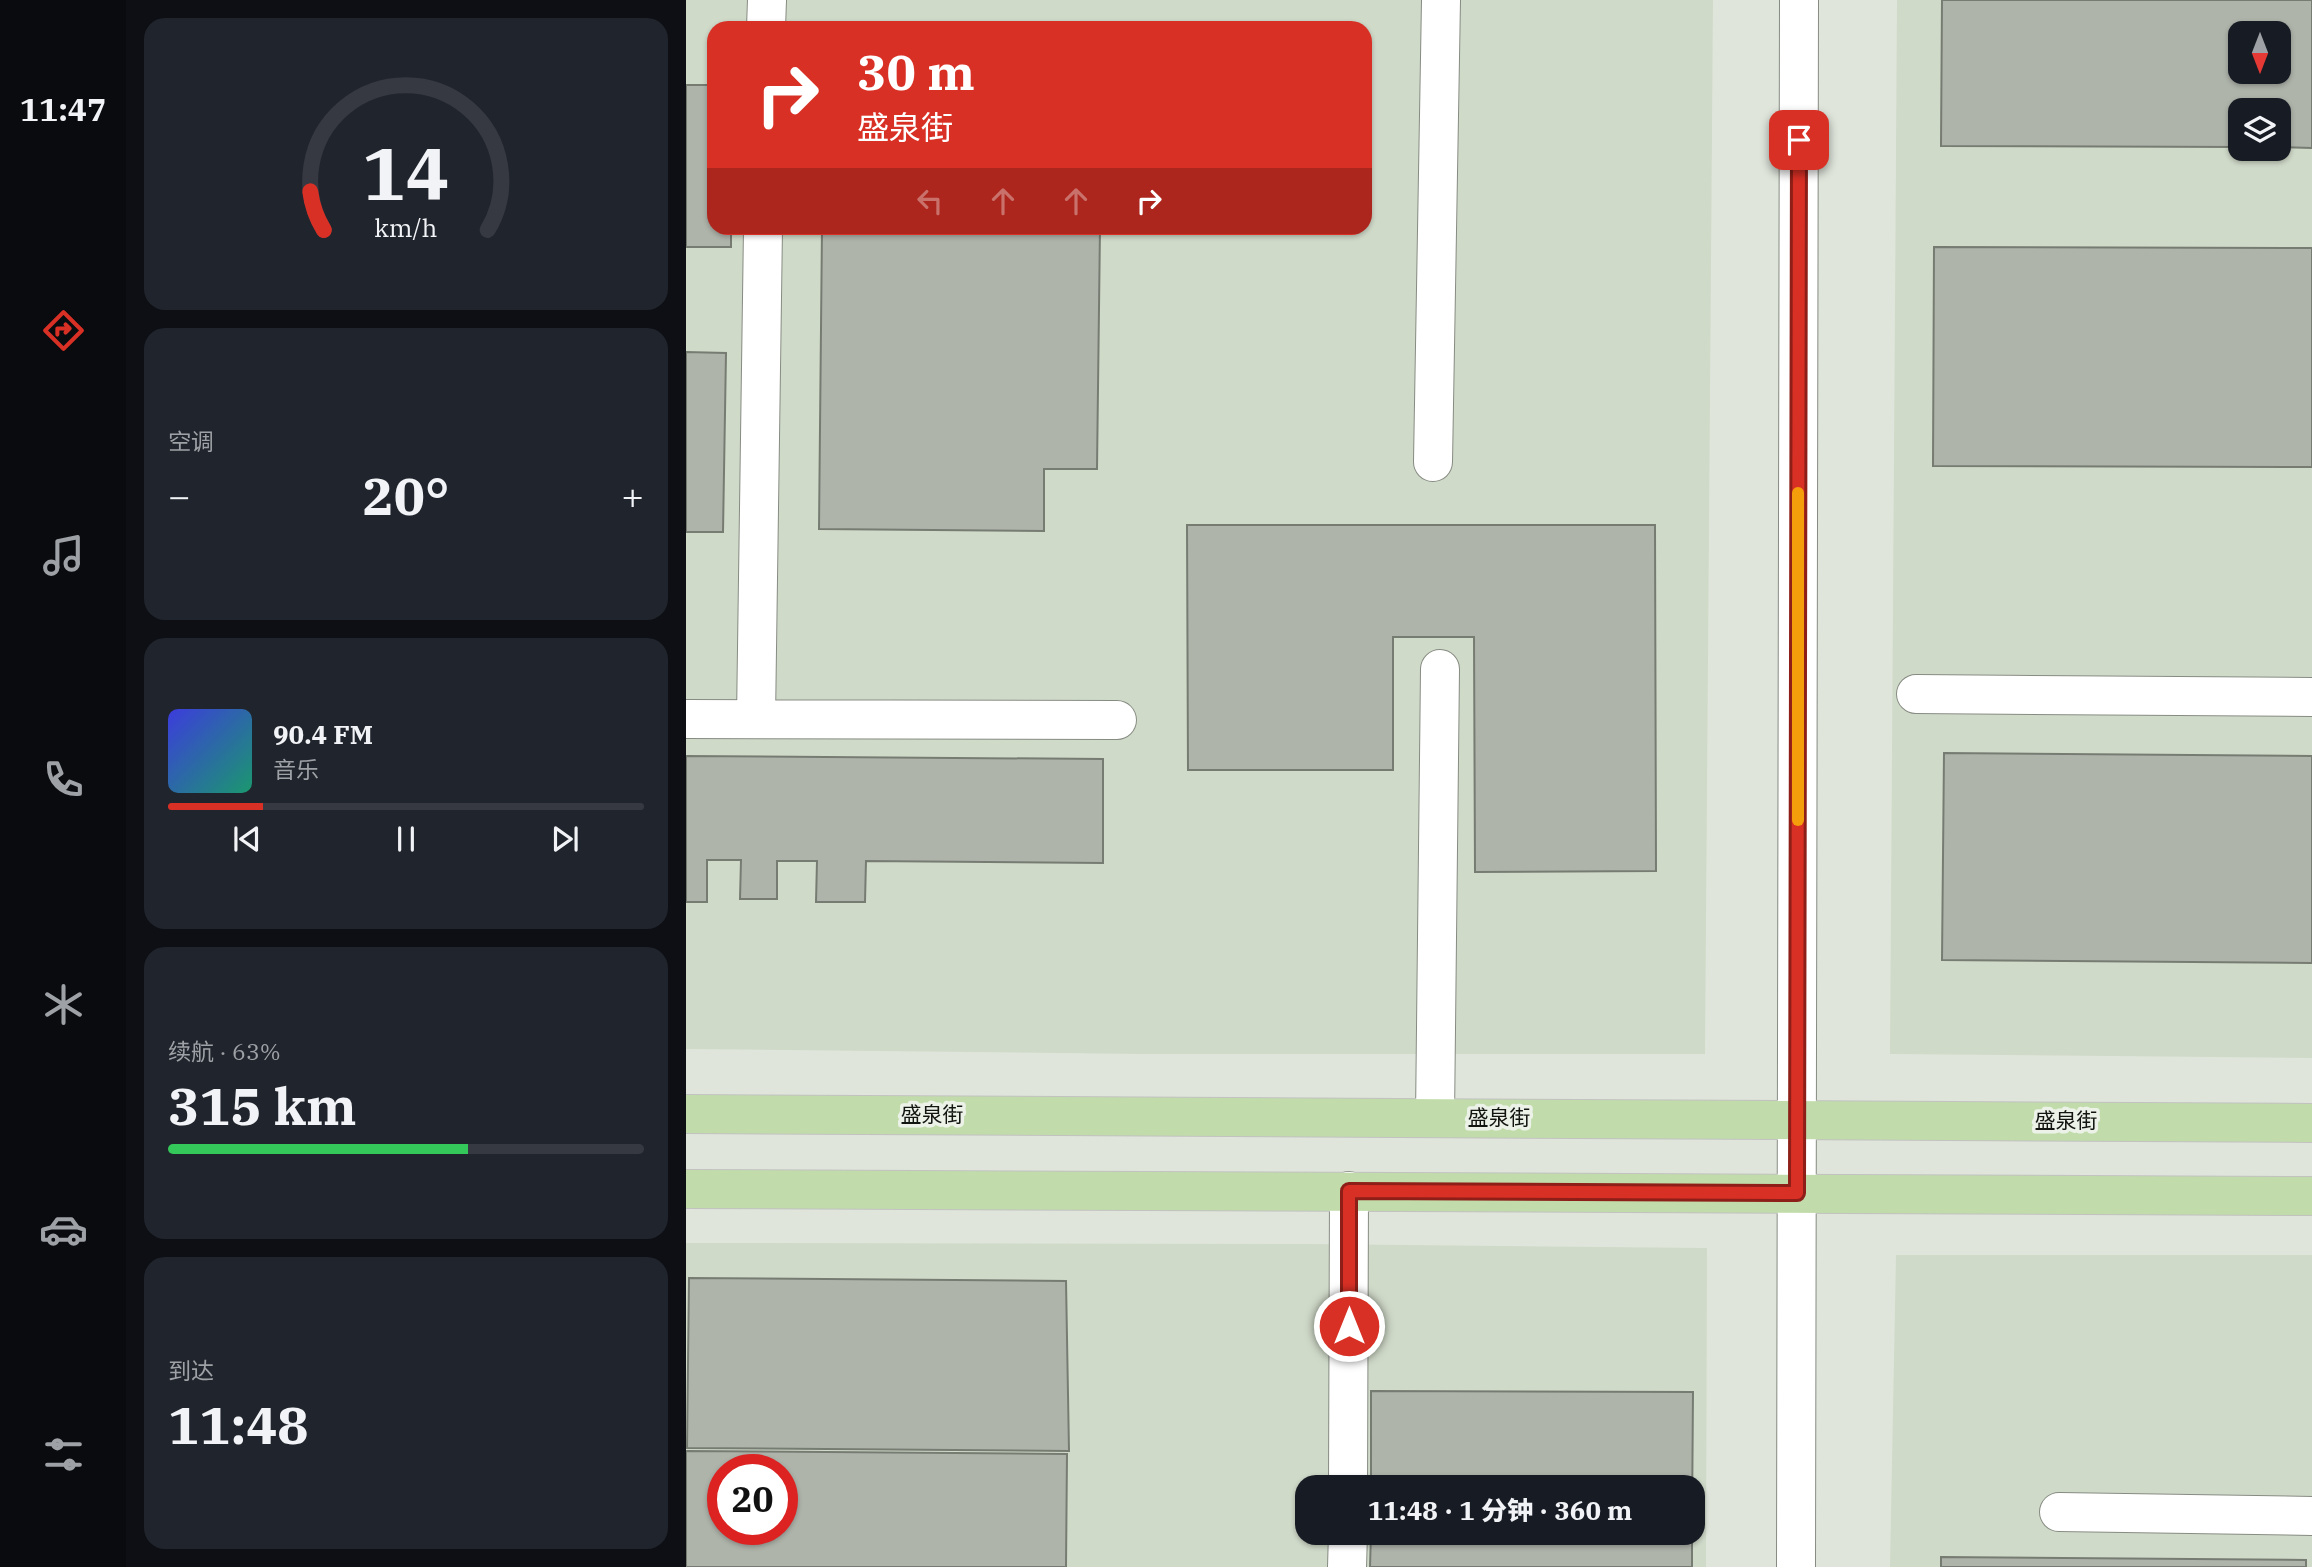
<!DOCTYPE html>
<html lang="zh">
<head>
<meta charset="utf-8">
<style>
	body { margin:0; font-family:"IBM Plex Serif","Noto Sans SC",serif; background:#20242c; color:#f1f3f6; height:100vh; display:flex; flex-direction:column; font-size:26px; white-space:nowrap }
	* { box-sizing:border-box; margin:0 }
	p { font-size:23px; color:#9ea1a6 }
	.icon { flex:none; width:38px; height:38px; fill:none; stroke:currentColor; stroke-width:2; stroke-linecap:round; stroke-linejoin:round }
	.map { position:relative; flex:1; overflow:hidden }
	.details { display:flex; flex-direction:column; gap:18px; padding:18px; background:#0d0f14; width:560px }
	.details>* { flex:none }
	.top-card { position:absolute; left:21px; top:21px; width:665px; height:214px; border-radius:21px; box-shadow:0 2px 5px #0004; background:#d93025; color:#fff; overflow:hidden }
	.needle { width:46px; rotate:180deg }
	.fabs { position:absolute; left:1542px; top:21px; display:grid; gap:14px }
	.fabs a { display:grid; place-items:center; width:63px; height:63px; border-radius:14px; background:#171b24; box-shadow:0 2px 5px #0004; font-size:35px }
	.speed { position:absolute; left:21px; top:1454px; display:flex; gap:14px; font-size:35px; font-weight:700; text-align:center }
	.speed>* { display:grid; place-content:center; width:91px; height:91px; border-radius:50%; background:#171b24; box-shadow:0 2px 5px #0004; line-height:1 }
	.speed .limit { border:10px solid #d22; background:#fff; color:#111 }
	.pin { position:absolute; display:grid; place-items:center; width:60px; height:60px; color:#fff; margin:-30px; border-radius:14px; box-shadow:0 4px 10px #0006 }
	.me { position:absolute; width:77px; margin:-38px; rotate:0deg; stroke-linejoin:round; filter:drop-shadow(0 0 5px #0008) }
	.turn { display:flex; align-items:center; gap:24px; height:147px; padding:0 35px; font-size:32px }
	.turn .icon { width:91px; height:91px; stroke-width:2.5 }
	.turn b { display:block; font-size:49px; line-height:60px }
	.lanes { display:flex; align-items:center; height:66px; padding:0 35px; background:#0003; justify-content:center; gap:35px; direction:ltr }
	.lanes .off { opacity:.35 }
	.big { font-size:52px; font-weight:800; line-height:1.1 }
	.details .card { flex:1; display:flex; flex-direction:column; justify-content:center; gap:10px; min-width:0; padding:0 24px; border-radius:21px; background:#20242c }
	.details .dial { align-items:center; gap:0 }
	.dial svg { height:182px; overflow:visible; fill:none; stroke:#363941; stroke-width:7; stroke-linecap:round; text-anchor:middle }
	.dial text { fill:#f1f3f6; stroke:none }
	.song { display:flex; align-items:center; gap:21px }
	.cover { width:84px; height:84px; border-radius:10px; background:linear-gradient(135deg,hsl(240 70% 55%),hsl(160 70% 35%)) }
	.played { height:7px; border-radius:4px; background:linear-gradient(90deg,#d93025 20%,#363941 20%) }
	.keys { display:flex; justify-content:space-around; direction:ltr }
	.heat { display:flex; justify-content:space-between; align-items:center; font-size:38px; direction:ltr }
	.charge { height:10px; border-radius:5px; background:linear-gradient(90deg,#34c759 63%,#363941 0) }
	.trip { position:absolute; left:609px; top:1475px; width:410px; height:70px; border-radius:21px; background:#171b24; box-shadow:0 2px 5px #0004; font-weight:800; line-height:70px; text-align:center }
	main { display:flex; flex:1; min-height:0 }
	.dock { display:flex; flex-direction:column; width:126px; justify-content:space-around; align-items:center; background:#090b0e; color:#9ea1a6 }
	.dock .icon { width:49px; height:49px }
	.dock .on { color:#d93025 }
	.dock b { font-size:32px; color:#f1f3f6 }
	.map>svg:first-child { display:block }
</style>
</head>
<body>
<main>
<nav class="dock">
<b>11:47</b>
<svg class="icon on" aria-label="directions" viewBox="0 0 24 24"><path d="M12 3l9 9-9 9-9-9zM9 14v-3h6M13 9l2 2-2 2"/></svg>
<svg class="icon" aria-label="music" viewBox="0 0 24 24"><path d="M9 18V5l10-2v13"/><circle cx="6" cy="18" r="3"/><circle cx="16" cy="16" r="3"/></svg>
<svg class="icon" aria-label="phone" viewBox="0 0 24 24"><path d="M5 4h4l2 5-3 2q2 4 5 5l2-3 5 2v4C11 20 4 13 5 4z"/></svg>
<svg class="icon" aria-label="climate" viewBox="0 0 24 24"><path d="M12 3v18M4 7l16 10M4 17L20 7"/></svg>
<svg class="icon" aria-label="car" viewBox="0 0 24 24"><path d="M5 17H2v-5l4-1 3-4h7l3 4 3 1v5h-3M9 17h6M6 11h13"/><circle cx="7" cy="17" r="2"/><circle cx="17" cy="17" r="2"/></svg>
<svg class="icon" aria-label="filters" viewBox="0 0 24 24"><path d="M4 7h16M4 17h16"/><circle cx="9" cy="7" r="2"/><circle cx="15" cy="17" r="2"/></svg>
</nav>
<section class="details">
<div class="card dial"><svg viewBox="0 0 100 80">
<path d="M14 69A42 42 0 1 1 86 69"/>
<path d="M14 69A42 42 0 0 1 8 52" stroke="#d93025"/>
<text x="50" y="56" font-size="32" font-weight="700">14</text>
<text x="50" y="72" font-size="11">km/h</text>
</svg></div>
<div class="card"><p>空调</p>
<div class="heat"><a>−</a><b class="big">20°</b><a>+</a></div>
</div>
<div class="card">
<div class="song"><i class="cover"></i><div><b>90.4 FM</b><p>音乐</p></div></div>
<div class="played"></div>
<div class="keys"><svg class="icon" aria-label="previous" viewBox="0 0 24 24"><path d="M18 5L8 12l10 7zM5 5v14"/></svg><svg class="icon" aria-label="pause" viewBox="0 0 24 24"><path d="M8 5v14M16 5v14"/></svg><svg class="icon" aria-label="next" viewBox="0 0 24 24"><path d="M6 5l10 7-10 7zM19 5v14"/></svg></div>
</div>
<div class="card"><p>续航 · 63%</p><b class="big">315 km</b><div class="charge"></div></div>
<div class="card"><p>到达</p><b class="big">11:48</b></div>
</section>
<div class="map">
<svg width="1626" height="1567" viewBox="0 0 1626 1567">
	<rect width="100%" height="100%" fill="#dfe5db"/>
	<path fill="#d0dac9" fill-rule="evenodd" d="M0,0H1027L1019,1054H458L0,1049ZM28,28H679V228H28Z
		M1211,0H1626V1058L1204,1054ZM1554,33H1592V72H1554ZM1554,110H1592V149H1554Z
		M0,1243L625,1244L1021,1248L1020,1567H0ZM37,1470H96V1530H37ZM621,1488H1006V1533H621Z
		M1210,1255H1626V1567H1204Z"/>
	<path fill="#afb4ab" stroke="#777c73" stroke-width="2" fill-rule="evenodd" d="M1256,0H1626V148L1592,147V110H1554V147L1255,146ZM1554,33H1592V72H1554Z
		M0,85H28V228H45V247H0Z
		M136,228H414L411,469H358V531L133,529Z
		M1248,247L1626,248V467L1247,466Z
		M0,352L40,353L37,532H0Z
		M501,525H969L970,871L789,872L788,637H707V770H502Z
		M1258,753L1626,756V963L1256,960Z
		M0,756L417,759V863L180,861L179,902H130L131,861H91V899H54L55,860H21V902H0Z
		M3,1278L380,1281L383,1451L1,1448Z
		M685,1391L1007,1392L1006,1523V1488H685Z
		M0,1451L381,1454L380,1567H0ZM37,1470H96V1530H37Z
		M685,1533H1006V1567H684Z
		M1255,1557L1620,1560V1567H1255Z"/>
	<g fill="none" stroke-linecap="round" stroke-linejoin="round">
		<defs>
			<path id="minor" d="M80,28L81,0
				M747,462L755,0
				M1230,694L1626,697
				M0,719L431,720
				M70,719L77,228
				M749,1118L754,669
				M662,1488L663,1191
				M1373,1512L1626,1516
				M661,1567L662,1533
				M1110,1567L1113,0"/>
			<path id="major" d="M0,1114L1626,1123
				M0,1189L1626,1196"/>
		</defs>
		<use href="#minor" stroke="#878c83" stroke-width="40"/>
		<use href="#major" stroke="#c2c2c1" stroke-width="40"/>
		<use href="#minor" stroke="#fff" stroke-width="38"/>
		<use href="#major" stroke="#c1dcaa" stroke-width="38"/>
	</g>
	<g fill="none" stroke-linecap="round" stroke-linejoin="round">
		<defs>
			<path id="route" d="M663,1326V1191L1111,1193L1113,140"/>
		</defs>
		<use href="#route" stroke="#8d1f18" stroke-width="18"/>
		<use href="#route" stroke="#d93025" stroke-width="12"/>
		<path stroke="#f59e0b" stroke-width="12" d="M1112,820V493"/>
	</g>
	<g text-anchor="middle" stroke-width="7" stroke-linejoin="round" paint-order="stroke">
		<g font-size="21" fill="#131511" stroke="#ecf2e8">
			<text x="246" y="1122">盛泉街</text>
			<text x="813" y="1125">盛泉街</text>
			<text x="1380" y="1128">盛泉街</text>
		</g>
	</g>
</svg>
<div class="fabs">
<a><svg class="needle" viewBox="-14 -14 28 28"><path d="M0-13l5 13h-10z" fill="#e53935"/><path d="M0 13l5-13h-10z" fill="#9ea1a6"/></svg></a>
<a><svg class="icon" aria-label="layers" viewBox="0 0 24 24"><path d="M12 4l9 5-9 5-9-5zM3 14l9 5 9-5"/></svg></a>
</div>
<div class="speed"><div class="limit">20</div></div>
<div class="pin" style="left:1113px;top:140px;background:#d93025"><svg class="icon" aria-label="arrive" viewBox="0 0 24 24"><path d="M6 21V4h12l-3 4 3 4H6"/></svg></div>
<svg class="me" style="left:663px;top:1326px" viewBox="-20 -20 40 40"><circle r="17" fill="#d93025" stroke="#fff" stroke-width="3"/><path d="M0-11L8 9 0 5-8 9z" fill="#fff"/></svg>
<div class="trip">11:48 · 1 分钟 · 360 m</div>
<div class="top-card">
<div class="turn"><svg class="icon" aria-label="right" viewBox="0 0 24 24"><path d="M7 20v-9h11M14 6l5 5-5 5"/></svg><div><b>30 m</b>盛泉街</div></div>
<div class="lanes"><svg class="icon off" aria-label="left" viewBox="0 0 24 24"><path d="M17 20v-9H6M10 6l-5 5 5 5"/></svg><svg class="icon off" aria-label="ahead" viewBox="0 0 24 24"><path d="M12 20V5M6 11l6-6 6 6"/></svg><svg class="icon off" aria-label="ahead" viewBox="0 0 24 24"><path d="M12 20V5M6 11l6-6 6 6"/></svg><svg class="icon" aria-label="right" viewBox="0 0 24 24"><path d="M7 20v-9h11M14 6l5 5-5 5"/></svg></div>
</div>
</div>
</main>
</body>
</html>
